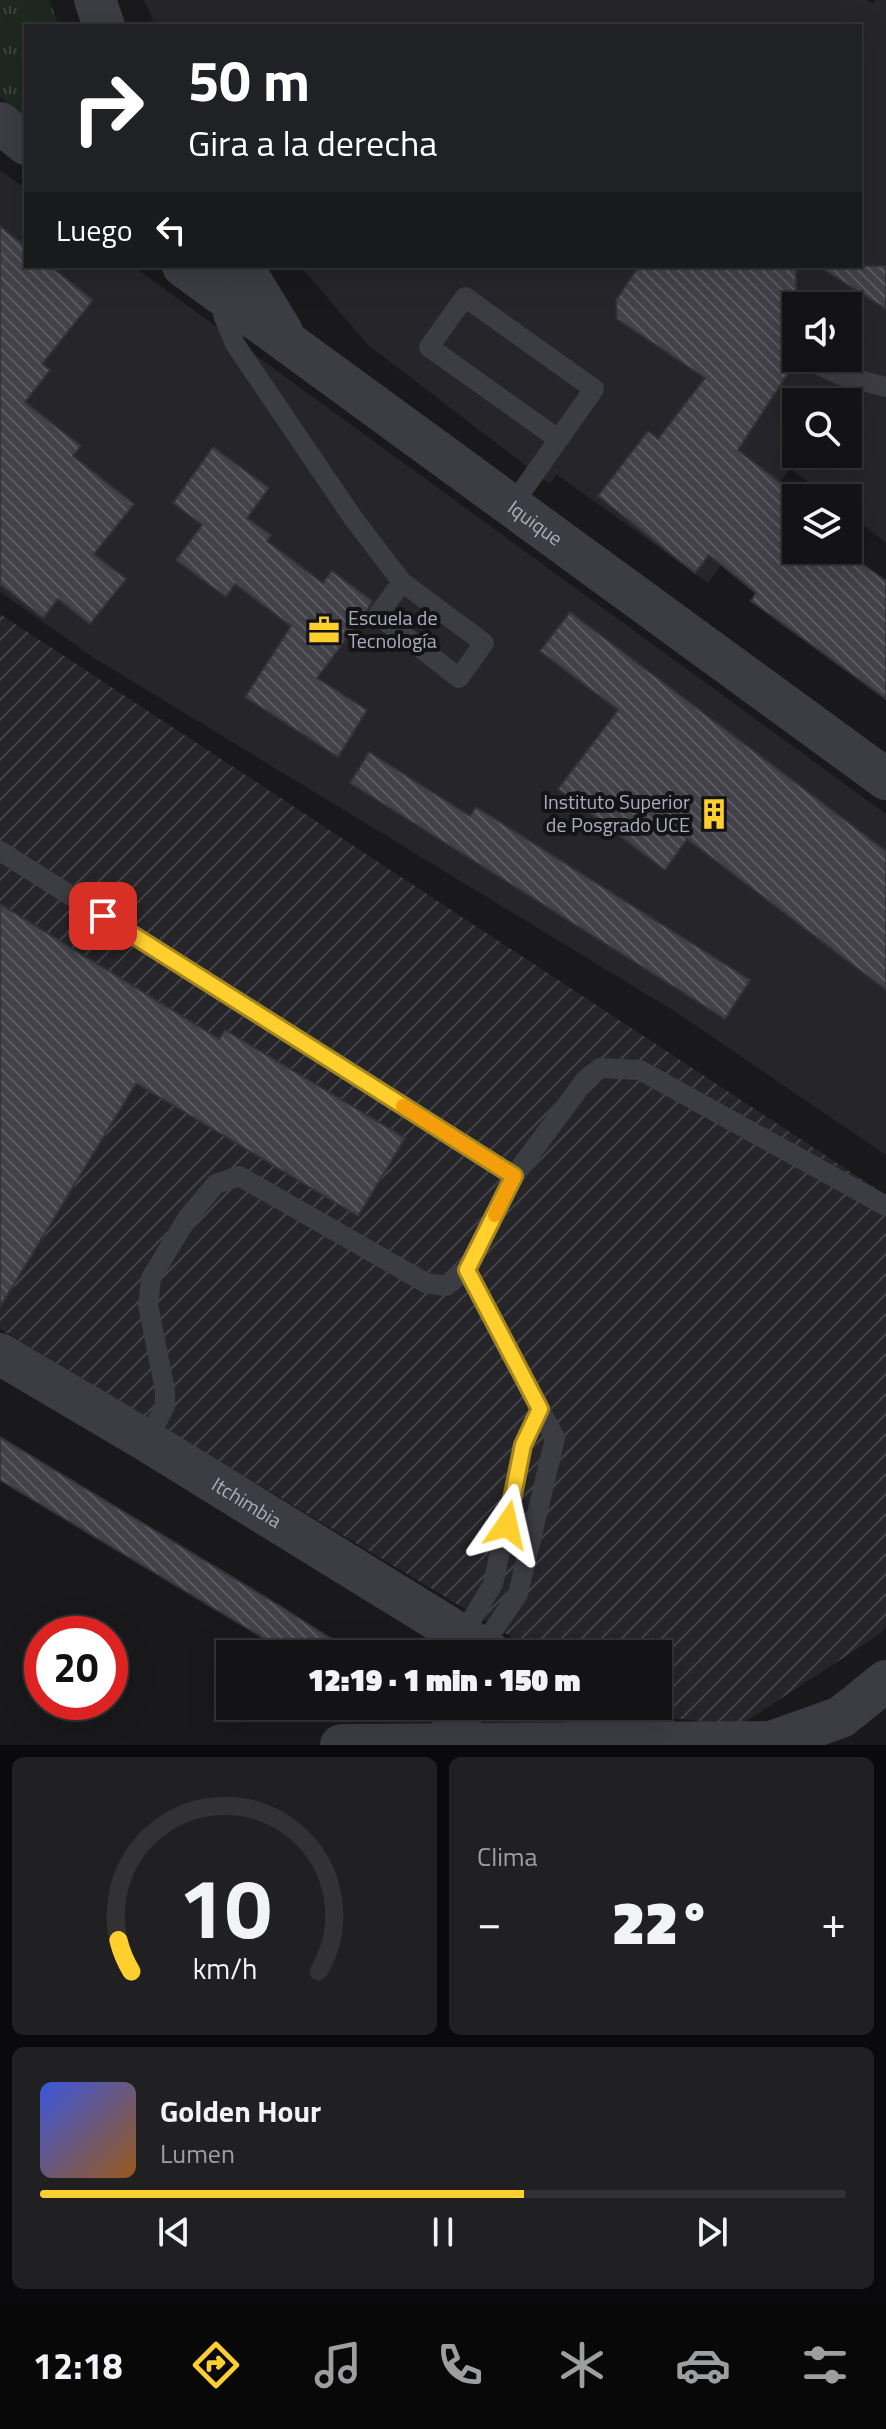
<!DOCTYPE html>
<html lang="es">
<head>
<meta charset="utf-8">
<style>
	body { margin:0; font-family:"Titillium Web",sans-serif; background:#202022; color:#f1f3f6; height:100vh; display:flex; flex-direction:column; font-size:30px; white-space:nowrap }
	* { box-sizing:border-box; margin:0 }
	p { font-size:26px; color:#9d9ea0 }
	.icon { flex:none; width:44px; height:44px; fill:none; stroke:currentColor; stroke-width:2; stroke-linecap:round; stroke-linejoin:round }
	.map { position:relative; height:1745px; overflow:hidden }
	.side { display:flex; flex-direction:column; gap:12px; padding:12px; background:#0a0a0c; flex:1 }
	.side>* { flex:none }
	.banner { position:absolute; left:24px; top:24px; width:838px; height:244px; border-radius:0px; box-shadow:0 8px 32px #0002,0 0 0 2px #323234; background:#202124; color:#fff; overflow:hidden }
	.fabs { position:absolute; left:782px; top:292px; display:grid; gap:16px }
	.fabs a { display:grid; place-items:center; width:80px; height:80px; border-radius:0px; background:#131315; box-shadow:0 8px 32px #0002,0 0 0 2px #323234; font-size:40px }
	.speed { position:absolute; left:24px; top:1616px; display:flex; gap:16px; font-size:40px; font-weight:700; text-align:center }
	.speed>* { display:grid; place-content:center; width:104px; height:104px; border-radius:50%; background:#131315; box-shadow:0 8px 32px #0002,0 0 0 2px #323234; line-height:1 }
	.speed .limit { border:12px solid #d22; background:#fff; color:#111 }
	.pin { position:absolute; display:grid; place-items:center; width:68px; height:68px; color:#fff; margin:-34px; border-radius:16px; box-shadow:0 4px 12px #0006 }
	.me { position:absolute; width:88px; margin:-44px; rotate:11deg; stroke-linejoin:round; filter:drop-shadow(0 0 6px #0008) }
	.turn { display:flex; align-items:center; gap:28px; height:168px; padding:0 32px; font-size:36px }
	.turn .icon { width:104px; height:104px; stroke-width:2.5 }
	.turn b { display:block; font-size:56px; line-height:68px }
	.then { display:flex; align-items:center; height:76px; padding:0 32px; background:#0003; gap:16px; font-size:30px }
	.big { font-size:60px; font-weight:800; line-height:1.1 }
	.side .card { flex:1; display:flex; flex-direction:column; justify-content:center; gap:12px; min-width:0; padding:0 28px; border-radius:12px; background:#202022 }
	.side .dial { align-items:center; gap:0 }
	.dial svg { height:208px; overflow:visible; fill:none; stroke:#323234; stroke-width:7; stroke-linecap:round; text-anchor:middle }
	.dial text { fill:#f1f3f6; stroke:none }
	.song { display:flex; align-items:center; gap:24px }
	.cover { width:96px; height:96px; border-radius:12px; background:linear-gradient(135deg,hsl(230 70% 55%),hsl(30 70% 35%)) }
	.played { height:8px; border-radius:4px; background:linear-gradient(90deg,#ffcf2e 60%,#323234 60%) }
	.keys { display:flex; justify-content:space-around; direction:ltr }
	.heat { display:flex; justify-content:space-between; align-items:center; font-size:44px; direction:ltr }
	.side .tiles { flex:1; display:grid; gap:12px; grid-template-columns:1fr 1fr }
	.card:last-child { grid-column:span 2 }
	.trip { position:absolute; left:216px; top:1640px; width:456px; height:80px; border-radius:0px; background:#131315; box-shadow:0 8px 32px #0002,0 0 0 2px #323234; font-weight:800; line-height:80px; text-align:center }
	.tab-bar { display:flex; height:128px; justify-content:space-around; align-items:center; background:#080808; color:#9d9ea0 }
	.tab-bar .icon { width:56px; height:56px }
	.tab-bar .on { color:#ffcf2e }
	.tab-bar b { font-size:36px; color:#f1f3f6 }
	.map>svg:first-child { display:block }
</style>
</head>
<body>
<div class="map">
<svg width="886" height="1745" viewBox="0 0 886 1745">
	<defs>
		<pattern id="industrial-furrows" width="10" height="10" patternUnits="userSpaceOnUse" patternTransform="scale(2)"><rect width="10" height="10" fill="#262529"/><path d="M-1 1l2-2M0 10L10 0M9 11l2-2" fill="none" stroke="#434246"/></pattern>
		<pattern id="park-tufts" width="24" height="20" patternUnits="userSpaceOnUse" patternTransform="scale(2)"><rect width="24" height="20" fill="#1e2821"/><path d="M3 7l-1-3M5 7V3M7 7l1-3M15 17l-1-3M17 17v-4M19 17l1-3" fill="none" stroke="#3c453f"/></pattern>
		<pattern id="building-back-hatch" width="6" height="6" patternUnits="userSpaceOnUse" patternTransform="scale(2)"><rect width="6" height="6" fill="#414147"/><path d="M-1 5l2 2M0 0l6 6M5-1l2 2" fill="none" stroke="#5a5a60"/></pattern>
	</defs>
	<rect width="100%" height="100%" fill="#19191c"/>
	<path fill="#262529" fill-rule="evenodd" d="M144,0H867L873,4L876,0H886V543L848,513V498H829L790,468L708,583L556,474L550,484L368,345L300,266H860V26H155ZM796,306H848V358H796ZM796,402H848V454H796Z
		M0,170L26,189V266H133L886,814V1155L674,1011L94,658L0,592Z"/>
	<path fill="url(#industrial-furrows)" d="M0,614L886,1195V1626L880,1634L740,1725L642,1715L626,1706H658V1654H540L0,1329Z"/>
	<path fill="url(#park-tufts)" d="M0,0H49L59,26H26V117L0,97Z"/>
	<path fill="url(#building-back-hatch)" stroke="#343338" stroke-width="2" d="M0,226L26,247V266H50L93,300L42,364L50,370L25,402L81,446L73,456L134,504L94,554L126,579L90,624L58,599L43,618L0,584Z
		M639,266H796V361L738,450L796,495V550H843L886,581V699L751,601L756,593L709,555L695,573L598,496L648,431L658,439L705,378L617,319L616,300Z
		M818,266H886V309Z
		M213,447L269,488L247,518L271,535L267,541L323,583L332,571L372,601L365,614L317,678L367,710L338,757L245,697L291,626L235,584L226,597L176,560L202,525L173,503Z
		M570,612L886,851V990L687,839L665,870L558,789L618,710L540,651Z
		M369,752L470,816L476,807L750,980L725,1019L350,783Z
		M0,904L219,1039L225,1030L405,1138L358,1216L136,1083L0,1307Z
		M0,1437L280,1606L355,1654H290L0,1480Z"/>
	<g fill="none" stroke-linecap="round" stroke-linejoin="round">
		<path stroke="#3c3c43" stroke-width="20" d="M228,301L223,315L235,344L353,518L402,582L484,643L459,678L378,615L402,582
			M812,362L840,375L886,387
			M511,507L594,389L465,297L429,347L558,439
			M0,851L514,1176
			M467,1270L555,1438L518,1594L481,1648
			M147,1441L165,1406V1390L148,1305L151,1278L188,1217L216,1184L239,1176L426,1283L446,1286L467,1270L514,1176L586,1079L600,1068L640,1070L886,1206
			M462,1636L493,1584L523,1445L540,1409"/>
		<g stroke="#3c3c43" stroke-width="42">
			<path d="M95,0L104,26"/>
			<path d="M0,123L26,144"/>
			<path id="s1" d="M183,266L886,779"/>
			<path d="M242,266L282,332"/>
			<path id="s2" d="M0,1354L147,1441L492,1654"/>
			<path d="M578,1706L640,1743"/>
			<path d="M444,1743L467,1706"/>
			<path d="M341,1745L771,1742L841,1717L886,1681"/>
		</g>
	</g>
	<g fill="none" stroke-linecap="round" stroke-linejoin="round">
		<defs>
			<path id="route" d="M103,916L514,1176L467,1270L540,1409L523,1445L507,1525"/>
		</defs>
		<use href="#route" stroke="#a6871e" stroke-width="20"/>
		<use href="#route" stroke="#ffcf2e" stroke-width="14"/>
		<path stroke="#f59e0b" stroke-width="14" d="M403,1106L514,1176L495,1215"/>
	</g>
	<defs>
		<symbol id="office-bare" viewBox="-9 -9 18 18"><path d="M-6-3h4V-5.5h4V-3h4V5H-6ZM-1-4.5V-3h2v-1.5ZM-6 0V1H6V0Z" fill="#ffcf2e" stroke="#141417" stroke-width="2.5" paint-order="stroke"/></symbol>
		<symbol id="building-bare" viewBox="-9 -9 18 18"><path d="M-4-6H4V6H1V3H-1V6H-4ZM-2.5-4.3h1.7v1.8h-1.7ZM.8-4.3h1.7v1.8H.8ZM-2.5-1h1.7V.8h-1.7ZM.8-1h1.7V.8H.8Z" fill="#ffcf2e" stroke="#141417" stroke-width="2.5" paint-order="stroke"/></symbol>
	</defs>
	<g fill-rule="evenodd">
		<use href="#office-bare" x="302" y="608" width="44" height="44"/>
		<use href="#building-bare" x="692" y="792" width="44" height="44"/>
	</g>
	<g text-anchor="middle" stroke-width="8" stroke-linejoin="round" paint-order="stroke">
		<g font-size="20" fill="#abaebd" stroke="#141417">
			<text dy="7" stroke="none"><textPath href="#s1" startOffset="436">Iquique</textPath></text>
			<text dy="7" stroke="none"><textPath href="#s2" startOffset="288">Itchimbia</textPath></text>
		</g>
		<g font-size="20" fill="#abaebd" stroke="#141417" text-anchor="start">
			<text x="348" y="625">Escuela de<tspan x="348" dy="23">Tecnología</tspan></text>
			<text x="690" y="809" text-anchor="end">Instituto Superior<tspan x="690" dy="23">de Posgrado UCE</tspan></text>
		</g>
	</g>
</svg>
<div class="fabs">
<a><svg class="icon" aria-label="sound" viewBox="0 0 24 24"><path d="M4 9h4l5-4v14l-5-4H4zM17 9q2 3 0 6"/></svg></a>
<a><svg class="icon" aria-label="search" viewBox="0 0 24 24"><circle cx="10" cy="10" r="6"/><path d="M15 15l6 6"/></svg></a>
<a><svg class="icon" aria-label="layers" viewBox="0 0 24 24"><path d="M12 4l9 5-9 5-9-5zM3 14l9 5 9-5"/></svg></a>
</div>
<div class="speed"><div class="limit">20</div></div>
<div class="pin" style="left:103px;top:916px;background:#d93025"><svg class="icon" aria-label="arrive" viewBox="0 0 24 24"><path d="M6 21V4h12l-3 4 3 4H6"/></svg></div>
<svg class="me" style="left:507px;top:1525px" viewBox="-20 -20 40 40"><path d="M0-17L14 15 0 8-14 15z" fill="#ffcf2e" stroke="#fff" stroke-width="4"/></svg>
<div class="trip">12:19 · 1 min · 150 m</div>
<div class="banner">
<div class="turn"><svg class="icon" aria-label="right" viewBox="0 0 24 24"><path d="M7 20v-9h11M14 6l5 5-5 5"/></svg><div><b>50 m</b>Gira a la derecha</div></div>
<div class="then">Luego<svg class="icon" aria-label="left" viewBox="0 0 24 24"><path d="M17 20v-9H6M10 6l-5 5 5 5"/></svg></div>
</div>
</div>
<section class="side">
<div class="tiles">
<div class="card dial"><svg viewBox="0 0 100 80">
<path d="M14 69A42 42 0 1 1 86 69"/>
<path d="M14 69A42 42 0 0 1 9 57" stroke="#ffcf2e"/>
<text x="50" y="56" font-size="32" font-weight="700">10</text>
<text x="50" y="72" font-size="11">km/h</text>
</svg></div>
<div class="card"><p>Clima</p>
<div class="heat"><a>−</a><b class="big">22°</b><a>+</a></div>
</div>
<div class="card">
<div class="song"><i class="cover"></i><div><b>Golden Hour</b><p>Lumen</p></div></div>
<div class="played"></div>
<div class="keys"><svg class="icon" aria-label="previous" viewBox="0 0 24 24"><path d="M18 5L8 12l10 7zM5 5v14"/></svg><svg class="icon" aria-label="pause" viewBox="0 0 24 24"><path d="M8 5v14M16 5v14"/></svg><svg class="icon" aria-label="next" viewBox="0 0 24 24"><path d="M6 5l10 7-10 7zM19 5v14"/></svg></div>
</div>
</div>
</section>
<nav class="tab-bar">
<b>12:18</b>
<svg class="icon on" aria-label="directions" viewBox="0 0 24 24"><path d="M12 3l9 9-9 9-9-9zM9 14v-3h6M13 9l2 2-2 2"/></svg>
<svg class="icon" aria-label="music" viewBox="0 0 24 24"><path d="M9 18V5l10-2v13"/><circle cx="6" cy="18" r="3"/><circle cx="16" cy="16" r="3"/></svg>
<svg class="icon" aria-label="phone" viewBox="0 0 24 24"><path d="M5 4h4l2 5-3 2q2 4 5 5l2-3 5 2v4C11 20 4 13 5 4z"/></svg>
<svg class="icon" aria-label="climate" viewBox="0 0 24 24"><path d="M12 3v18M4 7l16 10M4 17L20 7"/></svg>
<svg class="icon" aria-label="car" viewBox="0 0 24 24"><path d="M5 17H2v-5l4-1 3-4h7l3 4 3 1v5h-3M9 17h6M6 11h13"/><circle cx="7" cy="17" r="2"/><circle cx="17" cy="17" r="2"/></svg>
<svg class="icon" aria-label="filters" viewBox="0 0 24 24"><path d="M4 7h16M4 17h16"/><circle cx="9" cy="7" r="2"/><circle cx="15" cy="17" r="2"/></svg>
</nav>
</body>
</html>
